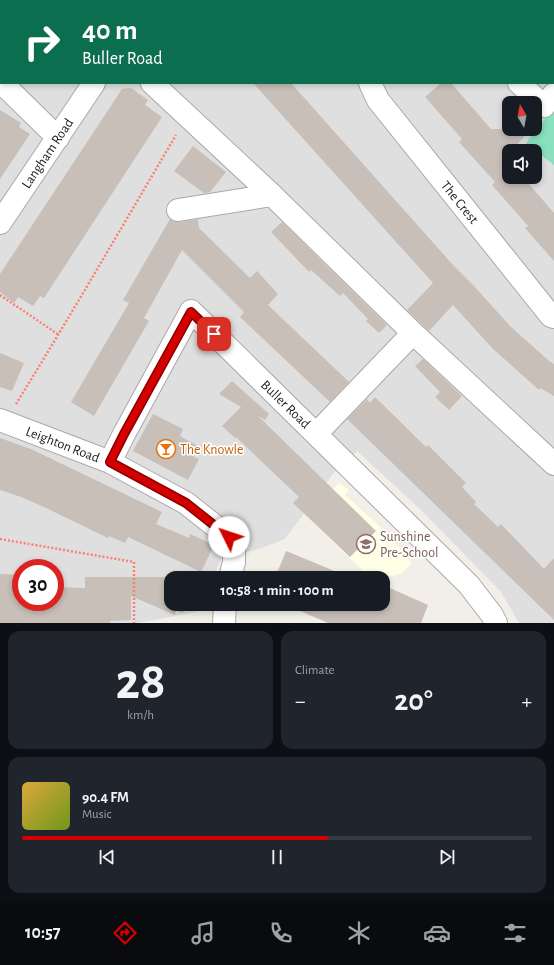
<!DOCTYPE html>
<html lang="en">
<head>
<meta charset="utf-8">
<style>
	body { margin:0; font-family:"Alegreya Sans",sans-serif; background:#20242c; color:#f1f3f6; height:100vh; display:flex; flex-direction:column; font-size:15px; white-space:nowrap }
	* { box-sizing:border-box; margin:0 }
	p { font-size:13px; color:#9ea1a6 }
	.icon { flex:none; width:22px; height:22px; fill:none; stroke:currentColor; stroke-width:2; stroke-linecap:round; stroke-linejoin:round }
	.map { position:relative; height:623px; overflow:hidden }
	.sheet { display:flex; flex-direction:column; gap:8px; padding:8px; background:#0d0f14; flex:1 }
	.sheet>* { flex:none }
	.hud { position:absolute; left:0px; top:0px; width:554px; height:84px; box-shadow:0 2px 6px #0003; background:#0b6e4f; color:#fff; overflow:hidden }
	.needle { width:26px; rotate:350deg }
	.tools { position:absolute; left:502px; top:96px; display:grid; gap:8px }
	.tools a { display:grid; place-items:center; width:40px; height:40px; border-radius:8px; background:#171b24; box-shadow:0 2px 6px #0003; font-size:20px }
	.speed { position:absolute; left:12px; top:559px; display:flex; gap:8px; font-size:20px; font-weight:700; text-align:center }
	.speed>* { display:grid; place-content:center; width:52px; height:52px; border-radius:50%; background:#171b24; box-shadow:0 2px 6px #0003; line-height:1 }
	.speed .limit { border:6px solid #d22; background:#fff; color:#111 }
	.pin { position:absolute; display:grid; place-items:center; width:34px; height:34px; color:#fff; margin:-17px; border-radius:8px; box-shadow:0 2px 6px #0006 }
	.me { position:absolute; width:44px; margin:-22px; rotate:311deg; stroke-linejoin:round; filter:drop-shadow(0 0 3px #0008) }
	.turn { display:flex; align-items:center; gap:14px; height:84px; padding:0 16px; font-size:18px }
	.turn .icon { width:52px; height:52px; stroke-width:2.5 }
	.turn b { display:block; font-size:28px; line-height:34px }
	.big { font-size:30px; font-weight:700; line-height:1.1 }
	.sheet .card { flex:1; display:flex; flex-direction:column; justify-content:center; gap:6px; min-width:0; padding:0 14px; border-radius:12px; background:#20242c }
	.sheet .dial { align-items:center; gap:0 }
	.dial b { font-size:52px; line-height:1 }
	.song { display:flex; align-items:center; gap:12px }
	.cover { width:48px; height:48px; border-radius:6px; background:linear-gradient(135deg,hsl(40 70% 55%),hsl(80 70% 35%)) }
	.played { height:4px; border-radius:2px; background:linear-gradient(90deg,#d40000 60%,#363941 60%) }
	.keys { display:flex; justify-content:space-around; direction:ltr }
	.heat { display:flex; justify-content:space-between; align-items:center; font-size:22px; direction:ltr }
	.sheet .tiles { flex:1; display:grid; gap:8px; grid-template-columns:1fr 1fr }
	.card:last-child { grid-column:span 2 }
	.trip { position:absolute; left:164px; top:571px; width:226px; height:40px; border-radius:12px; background:#171b24; box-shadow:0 2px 6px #0003; font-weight:700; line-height:40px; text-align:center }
	.tabs { display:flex; height:64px; justify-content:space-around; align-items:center; background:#090b0e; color:#9ea1a6 }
	.tabs .icon { width:28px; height:28px }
	.tabs .selected { color:#d40000 }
	.tabs b { font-size:18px; color:#f1f3f6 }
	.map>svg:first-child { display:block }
</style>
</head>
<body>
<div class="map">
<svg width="554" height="623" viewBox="0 0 554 623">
	<rect width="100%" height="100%" fill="#f2efe9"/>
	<path fill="#e0dfdf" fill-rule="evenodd" d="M0,0H554V623H519L501,592L421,510L357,451L332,475L285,539L259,549L222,557L212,578H171V604H199L196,612L139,623H0ZM1,1H553V83H1ZM509,103H535V129H509ZM509,151H535V177H509ZM21,568H55V602H21Z"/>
	<path fill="#ffffe5" d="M339,483L349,490L345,495L384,530L412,563L401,574L383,578L366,574L307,516Z"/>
	<path fill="#88e0be" d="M554,107V165L526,143Z"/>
	<path fill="#c7bfb8" d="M253,83H291L453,265L474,286L510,326L548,360L554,364V396L540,388L539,390L511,365L493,349L453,305L429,331L407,310L433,283Z
		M441,83H451L491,129H530L512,151H509V155L507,158L509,160V177H523L554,213V261L525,228L528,226L492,185L495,182L459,142L462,139L425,97Z
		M131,88L148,100L145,105L162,117L44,298L40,296L33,306L18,297L14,303L0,292V274L122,89Z
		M0,110L21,123L19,127L30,134L0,179Z
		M193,146L226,172L210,192L204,193L174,171Z
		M170,219L174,222H180L198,219L199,228L250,278L257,271L278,294L268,305L349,382L330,402L240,317L244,312L182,250L144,318L149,321L94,416L71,402L129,303L123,300Z
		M282,222L387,325L379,333L366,321L368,319L343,293L340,296L311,270L309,272L271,232Z
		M0,353L24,363L12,391L0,387Z
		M423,359L462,396L449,410L435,397L440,392L415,366Z
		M232,381L269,414L265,420L258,416L376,531L350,557L293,503L299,497L236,437L235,438L222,426L241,407L219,394Z
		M375,397L426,447L428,445L466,483L462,487L476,502L474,504L498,527L501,524L544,569L554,558V620L347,419L367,399L370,403Z
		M153,414L183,429L180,436L198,446L193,456L199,459L188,480L133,451Z
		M0,438L31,449L162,512L156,524L189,538L190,534L214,545L201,572L128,537L125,543L109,536L108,538L46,508L21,497L0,490Z
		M286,551L325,567L350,578H275Z
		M0,574L21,575V602H55V587L85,588V577H199V578H171V604H187L183,613L176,611L175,615L131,596V620L110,621V623H0Z
		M383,585L428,605L421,623H328L284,604L276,608L269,604H383V592L388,594L383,589Z"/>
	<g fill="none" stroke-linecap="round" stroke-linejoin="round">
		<defs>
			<path id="minor" d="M246,0L248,1
				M393,1L394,0
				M2,83L58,138
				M152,83L272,195L413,333L554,464
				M370,83L378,100L551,316L554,317
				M519,83L544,106L554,94
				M178,210L272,195
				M0,223L94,83
				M0,420L110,462L186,503L229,537L234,546V562L230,578
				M316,434L413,333
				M110,462L124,434L191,311L469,585L492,615L496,623
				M224,623L225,604"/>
		</defs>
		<use href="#minor" stroke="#a9a9a9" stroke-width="24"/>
		<path stroke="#fa8072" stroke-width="2.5" stroke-dasharray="2 2" stroke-linecap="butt" d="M74,0L75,1
			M437,0L438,1
			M281,1V0
			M0,295L59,335
			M16,404C71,315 123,225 176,135
			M0,539L134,562V623"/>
		<use href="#minor" stroke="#fff" stroke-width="22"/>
	</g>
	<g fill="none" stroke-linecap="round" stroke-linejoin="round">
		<defs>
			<path id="route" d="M214,334L191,312L124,434L110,462L186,503L229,537"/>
		</defs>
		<use href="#route" stroke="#8a0000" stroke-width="10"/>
		<use href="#route" stroke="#d40000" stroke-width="7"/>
	</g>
	<defs>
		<symbol id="bar-ring" viewBox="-11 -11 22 22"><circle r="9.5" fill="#fff" stroke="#e8710a" stroke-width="1.5"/><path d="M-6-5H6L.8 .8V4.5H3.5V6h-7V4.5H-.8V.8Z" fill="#e8710a"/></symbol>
		<symbol id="school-ring" viewBox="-11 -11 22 22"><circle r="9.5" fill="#fff" stroke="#8d6e63" stroke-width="1.5"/><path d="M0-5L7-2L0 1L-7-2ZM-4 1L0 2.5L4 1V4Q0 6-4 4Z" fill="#8d6e63"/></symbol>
	</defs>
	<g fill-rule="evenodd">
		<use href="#bar-ring" x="155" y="438" width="22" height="22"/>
		<use href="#school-ring" x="355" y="533" width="22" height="22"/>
	</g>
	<g text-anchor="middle" stroke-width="3" stroke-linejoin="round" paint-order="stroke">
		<g font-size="14" fill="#222" stroke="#fff">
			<text transform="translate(47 153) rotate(-56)" y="5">Langham Road</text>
			<text transform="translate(460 202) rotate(51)" y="5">The Crest</text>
			<text transform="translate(286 404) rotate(44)" y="5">Buller Road</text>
			<text transform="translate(63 444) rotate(21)" y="5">Leighton Road</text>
		</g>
		<g font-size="14" fill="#c56008" stroke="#fff" text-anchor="start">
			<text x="180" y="454">The Knowle</text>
		</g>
		<g font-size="14" fill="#785e54" stroke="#fff" text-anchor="start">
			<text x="380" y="541">Sunshine<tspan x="380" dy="16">Pre-School</tspan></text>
		</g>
	</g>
</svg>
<div class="tools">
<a><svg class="needle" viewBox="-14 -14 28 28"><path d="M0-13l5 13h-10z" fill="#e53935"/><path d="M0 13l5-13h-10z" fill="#9ea1a6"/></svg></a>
<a><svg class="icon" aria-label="sound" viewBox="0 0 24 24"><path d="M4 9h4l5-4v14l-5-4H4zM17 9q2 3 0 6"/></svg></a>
</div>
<div class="speed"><div class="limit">30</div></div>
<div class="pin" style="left:214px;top:334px;background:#d93025"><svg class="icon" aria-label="arrive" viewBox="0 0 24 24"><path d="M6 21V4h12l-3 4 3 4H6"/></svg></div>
<svg class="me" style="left:229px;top:537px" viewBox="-20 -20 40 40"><circle r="19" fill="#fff"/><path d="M0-13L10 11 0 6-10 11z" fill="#d40000"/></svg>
<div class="trip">10:58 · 1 min · 100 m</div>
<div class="hud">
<div class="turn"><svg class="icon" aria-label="right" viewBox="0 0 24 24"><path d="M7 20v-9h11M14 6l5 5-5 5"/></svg><div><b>40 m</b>Buller Road</div></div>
</div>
</div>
<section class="sheet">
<div class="tiles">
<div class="card dial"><b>28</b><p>km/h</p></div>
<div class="card"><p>Climate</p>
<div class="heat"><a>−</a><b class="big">20°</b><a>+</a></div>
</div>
<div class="card">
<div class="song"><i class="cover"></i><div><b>90.4 FM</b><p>Music</p></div></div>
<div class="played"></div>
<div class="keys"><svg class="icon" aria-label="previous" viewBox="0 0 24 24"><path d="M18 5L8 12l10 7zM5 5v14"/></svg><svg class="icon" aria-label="pause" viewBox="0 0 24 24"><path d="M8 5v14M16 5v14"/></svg><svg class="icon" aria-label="next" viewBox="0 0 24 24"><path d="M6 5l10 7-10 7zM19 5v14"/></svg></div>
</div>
</div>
</section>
<nav class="tabs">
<b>10:57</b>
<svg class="icon selected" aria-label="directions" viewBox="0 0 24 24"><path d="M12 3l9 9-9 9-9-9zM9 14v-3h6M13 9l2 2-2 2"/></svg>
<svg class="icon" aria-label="music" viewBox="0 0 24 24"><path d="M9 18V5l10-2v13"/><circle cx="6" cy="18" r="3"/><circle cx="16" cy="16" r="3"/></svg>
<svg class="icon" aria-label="phone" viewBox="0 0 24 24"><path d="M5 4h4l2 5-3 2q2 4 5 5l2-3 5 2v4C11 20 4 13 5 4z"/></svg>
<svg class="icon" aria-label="climate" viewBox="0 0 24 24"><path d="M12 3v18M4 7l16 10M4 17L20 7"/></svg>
<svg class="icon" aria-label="car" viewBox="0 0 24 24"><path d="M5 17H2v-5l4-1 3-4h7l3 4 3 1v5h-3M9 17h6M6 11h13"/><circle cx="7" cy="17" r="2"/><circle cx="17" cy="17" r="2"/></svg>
<svg class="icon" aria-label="filters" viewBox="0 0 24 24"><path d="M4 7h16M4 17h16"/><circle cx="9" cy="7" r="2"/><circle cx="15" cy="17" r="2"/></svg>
</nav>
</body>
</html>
